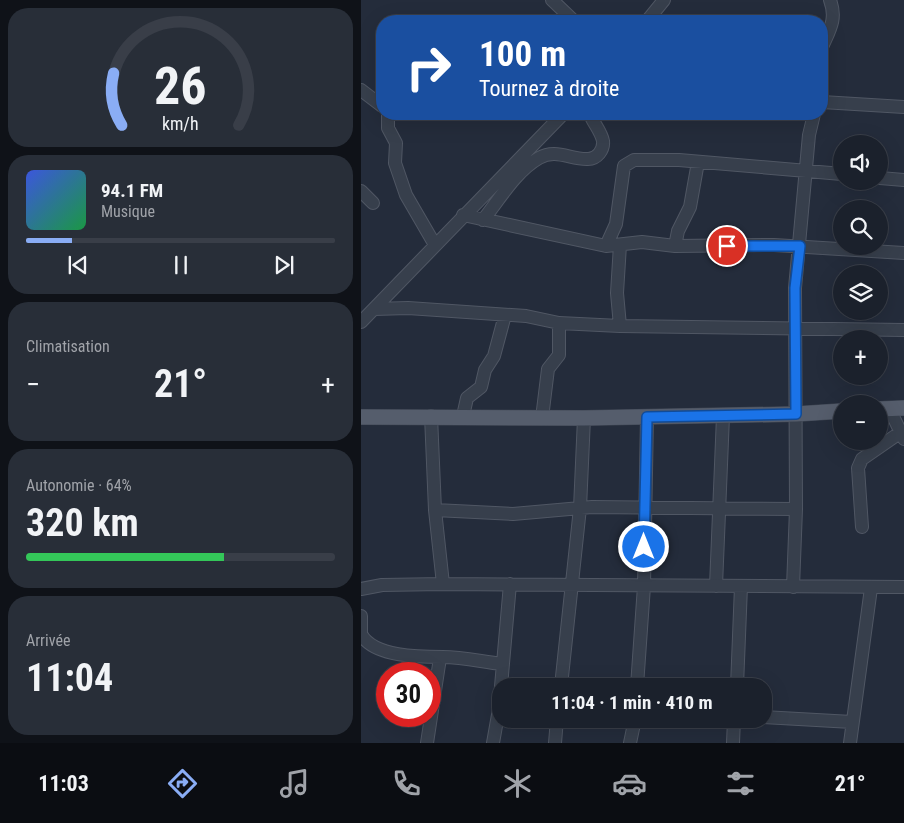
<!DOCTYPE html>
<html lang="fr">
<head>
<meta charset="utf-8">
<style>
	body { margin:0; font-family:"Roboto Condensed",sans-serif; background:#282e38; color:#f1f3f6; height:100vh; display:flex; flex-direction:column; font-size:19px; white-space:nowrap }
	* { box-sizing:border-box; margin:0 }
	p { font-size:16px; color:#a0a3a9 }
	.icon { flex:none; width:28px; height:28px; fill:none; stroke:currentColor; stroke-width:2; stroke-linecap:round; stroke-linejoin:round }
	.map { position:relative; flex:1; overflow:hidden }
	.sheet { display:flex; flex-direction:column; gap:8px; padding:8px; background:#0f1218; width:361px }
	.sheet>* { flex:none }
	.hud { position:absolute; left:15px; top:15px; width:452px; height:105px; border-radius:20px; box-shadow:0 5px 20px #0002,0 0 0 1px #393e48; background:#1a4fa0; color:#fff; overflow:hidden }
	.controls { position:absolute; left:472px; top:135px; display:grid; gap:10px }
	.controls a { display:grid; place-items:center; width:55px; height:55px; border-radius:50%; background:#1b212c; box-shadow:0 5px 20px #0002,0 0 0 1px #393e48; font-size:25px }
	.speed { position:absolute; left:15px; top:662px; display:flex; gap:10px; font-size:25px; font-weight:700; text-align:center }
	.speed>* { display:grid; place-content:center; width:65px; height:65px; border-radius:50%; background:#1b212c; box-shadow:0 5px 20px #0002,0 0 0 1px #393e48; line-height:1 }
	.speed .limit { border:8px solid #d22; background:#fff; color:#111 }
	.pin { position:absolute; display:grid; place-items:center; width:42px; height:42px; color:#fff; margin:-21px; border:2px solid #fff; border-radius:50%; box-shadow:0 1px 5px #0007 }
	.me { position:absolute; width:55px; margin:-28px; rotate:0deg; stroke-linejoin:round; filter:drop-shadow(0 0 4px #0008) }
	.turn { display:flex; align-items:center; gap:18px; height:105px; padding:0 20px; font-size:22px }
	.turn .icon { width:65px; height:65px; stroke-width:2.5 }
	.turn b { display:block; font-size:35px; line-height:42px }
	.big { font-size:38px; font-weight:700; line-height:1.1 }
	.sheet .card { flex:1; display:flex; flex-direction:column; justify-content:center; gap:8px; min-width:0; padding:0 18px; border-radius:20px; background:#282e38 }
	.sheet .dial { align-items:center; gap:0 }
	.dial svg { height:130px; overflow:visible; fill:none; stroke:#393e48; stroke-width:7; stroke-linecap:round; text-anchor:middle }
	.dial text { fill:#f1f3f6; stroke:none }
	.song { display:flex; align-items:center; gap:15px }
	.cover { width:60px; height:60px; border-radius:8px; background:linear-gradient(135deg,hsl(230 70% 55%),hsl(140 70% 35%)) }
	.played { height:5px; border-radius:2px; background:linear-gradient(90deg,#8aadf5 15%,#393e48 15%) }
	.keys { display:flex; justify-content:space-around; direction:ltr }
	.heat { display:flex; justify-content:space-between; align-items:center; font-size:28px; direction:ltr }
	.charge { height:8px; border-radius:4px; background:linear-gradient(90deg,#34c759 64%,#393e48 0) }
	.trip { position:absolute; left:131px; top:678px; width:280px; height:50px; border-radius:20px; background:#1b212c; box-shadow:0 5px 20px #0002,0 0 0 1px #393e48; font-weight:700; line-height:50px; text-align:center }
	.dock { display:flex; height:80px; justify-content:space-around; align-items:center; background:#0b0d12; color:#a0a3a9 }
	.dock .icon { width:35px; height:35px }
	.dock .current { color:#8aadf5 }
	.dock b { font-size:22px; color:#f1f3f6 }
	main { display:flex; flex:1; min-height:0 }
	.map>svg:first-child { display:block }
</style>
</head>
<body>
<main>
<section class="sheet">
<div class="card dial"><svg viewBox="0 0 100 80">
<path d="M14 69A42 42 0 1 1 86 69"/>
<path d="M14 69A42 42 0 0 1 9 37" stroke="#8aadf5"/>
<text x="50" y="56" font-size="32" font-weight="700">26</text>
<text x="50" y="72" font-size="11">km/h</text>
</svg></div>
<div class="card">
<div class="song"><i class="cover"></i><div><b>94.1 FM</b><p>Musique</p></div></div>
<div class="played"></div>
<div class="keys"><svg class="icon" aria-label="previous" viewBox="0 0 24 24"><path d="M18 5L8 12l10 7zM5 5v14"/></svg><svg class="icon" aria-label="pause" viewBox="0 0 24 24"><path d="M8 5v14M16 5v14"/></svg><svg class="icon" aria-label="next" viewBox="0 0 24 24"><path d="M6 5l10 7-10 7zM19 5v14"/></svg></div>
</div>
<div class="card"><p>Climatisation</p>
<div class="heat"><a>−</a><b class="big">21°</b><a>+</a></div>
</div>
<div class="card"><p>Autonomie · 64%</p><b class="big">320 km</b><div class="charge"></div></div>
<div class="card"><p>Arrivée</p><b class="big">11:04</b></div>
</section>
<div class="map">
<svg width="543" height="743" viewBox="0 0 543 743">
	<rect width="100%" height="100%" fill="#242c3b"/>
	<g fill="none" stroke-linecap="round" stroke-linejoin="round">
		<defs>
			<path id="minor" d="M191,0L213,21
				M286,21L303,0
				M461,47C469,29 476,19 469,0
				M0,90L21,106
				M461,102L543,107
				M27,114V128L35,143L34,163L45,195L74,245
				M519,178L543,180
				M0,191L12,203
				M102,215L245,246L281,242L314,246L413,245L543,253
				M122,220C138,200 155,171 178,158C195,148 210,160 227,159C236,159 243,150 242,141C240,131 232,123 229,114
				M245,246L255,224L263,166L273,160H318L481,174
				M314,246L317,231L329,207L337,162
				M13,309L47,308L165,316L198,323L259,326L543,330
				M0,322L202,114
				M259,326L256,293L259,245
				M528,408L543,439
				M70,416L74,510L82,584
				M102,416L106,398L120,387L124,370L133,356L144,315
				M181,418L187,369L198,355V323
				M74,510L152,514L231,507L435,509
				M501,527L497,468L501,459L540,432
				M355,586L362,416
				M432,587L435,509L434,288L448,135L453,114
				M0,589L21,585L82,584L543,587
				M0,616V633
				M0,634C12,657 59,657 82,657C102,657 122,662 141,664
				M200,686L219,508L223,418
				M276,686L283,586L286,417
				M376,686L380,586
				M402,717L491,722
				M325,719H340
				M66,743L79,658
				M132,743L138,709L149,584
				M194,743L196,719
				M269,743L274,719
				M372,743L373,719
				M489,743L510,588"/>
			<path id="major" d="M519,409L543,408
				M0,417L223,418L435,414L481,411"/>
		</defs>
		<use href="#minor" stroke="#505764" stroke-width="14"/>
		<use href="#major" stroke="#414855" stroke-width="16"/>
		<use href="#minor" stroke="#373f4c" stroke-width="12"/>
		<use href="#major" stroke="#555d6c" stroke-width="15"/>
	</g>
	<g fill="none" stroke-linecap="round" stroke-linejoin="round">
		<defs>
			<path id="route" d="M283,547L286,417L435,414L434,288L439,246H366"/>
		</defs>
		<use href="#route" stroke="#114b97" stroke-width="12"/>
		<use href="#route" stroke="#1a73e8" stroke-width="9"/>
	</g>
</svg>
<div class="controls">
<a><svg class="icon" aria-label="sound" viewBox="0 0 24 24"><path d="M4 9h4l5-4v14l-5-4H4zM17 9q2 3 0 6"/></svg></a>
<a><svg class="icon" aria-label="search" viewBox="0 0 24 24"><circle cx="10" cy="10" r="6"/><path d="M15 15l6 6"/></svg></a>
<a><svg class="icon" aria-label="layers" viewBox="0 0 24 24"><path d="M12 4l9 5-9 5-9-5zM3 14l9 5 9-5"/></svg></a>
<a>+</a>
<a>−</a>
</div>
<div class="speed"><div class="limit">30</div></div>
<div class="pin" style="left:366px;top:246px;background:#d93025"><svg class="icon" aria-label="arrive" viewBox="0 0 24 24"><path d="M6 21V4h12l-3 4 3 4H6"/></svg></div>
<svg class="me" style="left:283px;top:547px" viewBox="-20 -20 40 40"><circle r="17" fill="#1a73e8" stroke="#fff" stroke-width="3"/><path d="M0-11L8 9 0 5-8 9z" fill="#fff"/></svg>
<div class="trip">11:04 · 1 min · 410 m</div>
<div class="hud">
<div class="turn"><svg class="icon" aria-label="right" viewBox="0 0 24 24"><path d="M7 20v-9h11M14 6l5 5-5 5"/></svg><div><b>100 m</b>Tournez à droite</div></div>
</div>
</div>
</main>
<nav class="dock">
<b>11:03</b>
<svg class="icon current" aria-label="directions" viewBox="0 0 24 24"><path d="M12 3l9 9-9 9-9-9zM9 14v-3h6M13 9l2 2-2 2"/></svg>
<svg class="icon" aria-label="music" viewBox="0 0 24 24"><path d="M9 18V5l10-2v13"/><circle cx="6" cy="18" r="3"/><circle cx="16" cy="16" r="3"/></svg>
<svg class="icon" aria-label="phone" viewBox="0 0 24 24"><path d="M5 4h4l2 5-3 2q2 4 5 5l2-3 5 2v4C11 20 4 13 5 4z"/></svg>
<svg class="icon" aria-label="climate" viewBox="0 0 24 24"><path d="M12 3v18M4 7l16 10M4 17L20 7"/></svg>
<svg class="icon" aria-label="car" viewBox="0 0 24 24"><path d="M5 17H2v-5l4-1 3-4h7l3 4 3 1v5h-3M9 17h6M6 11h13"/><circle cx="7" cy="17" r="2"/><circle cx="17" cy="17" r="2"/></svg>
<svg class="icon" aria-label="filters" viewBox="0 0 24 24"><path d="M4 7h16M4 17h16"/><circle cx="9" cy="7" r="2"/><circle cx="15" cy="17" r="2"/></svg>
<b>21°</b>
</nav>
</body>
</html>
